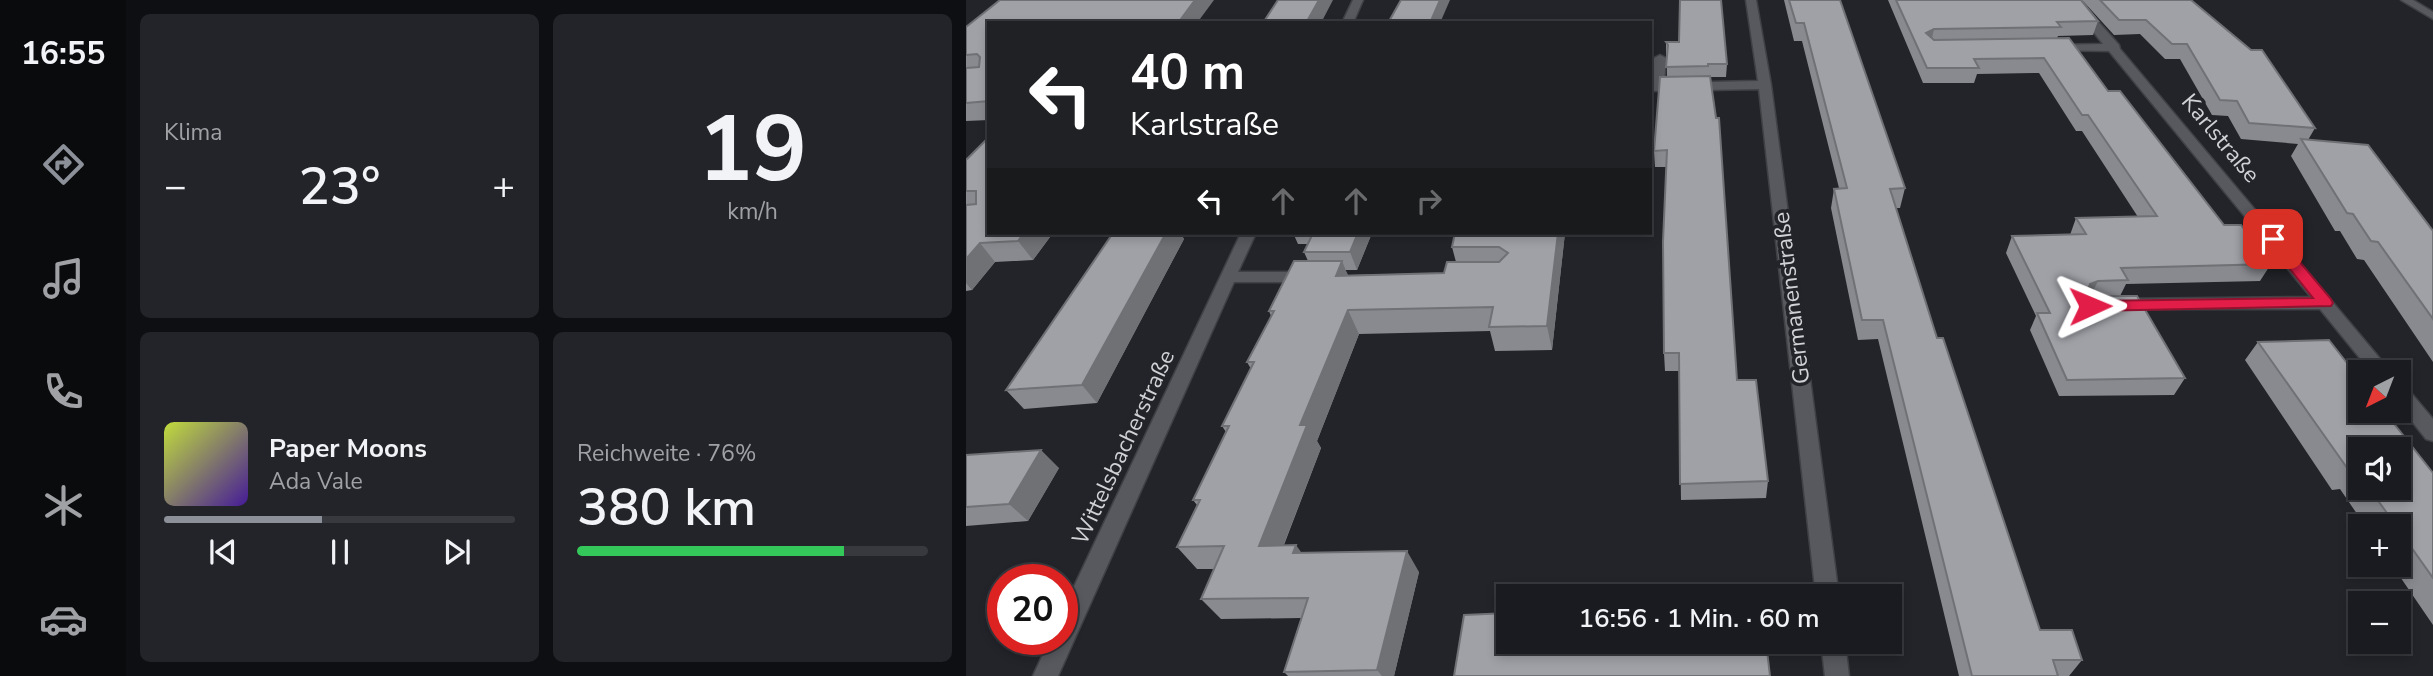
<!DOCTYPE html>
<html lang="de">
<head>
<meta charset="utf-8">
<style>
	body { margin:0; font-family:"Nunito Sans",sans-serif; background:#232429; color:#f1f3f6; height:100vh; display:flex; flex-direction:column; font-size:26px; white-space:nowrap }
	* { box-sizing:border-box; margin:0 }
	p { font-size:23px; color:#9fa1a5 }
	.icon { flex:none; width:38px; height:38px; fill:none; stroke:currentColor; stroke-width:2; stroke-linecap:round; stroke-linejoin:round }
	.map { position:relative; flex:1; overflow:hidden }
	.details { display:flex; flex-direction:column; gap:14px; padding:14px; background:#0e0f12; width:840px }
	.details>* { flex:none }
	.top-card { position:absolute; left:21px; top:21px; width:665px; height:214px; border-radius:0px; box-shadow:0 4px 10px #0003,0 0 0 2px #38393e; background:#202124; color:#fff; overflow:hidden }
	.needle { width:46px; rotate:222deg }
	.buttons { position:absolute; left:1382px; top:360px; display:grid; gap:14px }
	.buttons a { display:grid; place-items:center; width:63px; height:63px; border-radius:0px; background:#1a1b20; box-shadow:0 4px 10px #0003,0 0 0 2px #38393e; font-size:35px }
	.speed { position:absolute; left:21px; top:564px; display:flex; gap:14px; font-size:35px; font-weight:700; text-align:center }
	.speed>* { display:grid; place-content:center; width:91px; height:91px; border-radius:50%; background:#1a1b20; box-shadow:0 4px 10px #0003,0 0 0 2px #38393e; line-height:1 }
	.speed .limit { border:10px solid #d22; background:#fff; color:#111 }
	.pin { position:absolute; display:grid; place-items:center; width:60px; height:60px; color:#fff; margin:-30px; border-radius:14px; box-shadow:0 4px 10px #0006 }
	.me { position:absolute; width:77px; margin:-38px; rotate:89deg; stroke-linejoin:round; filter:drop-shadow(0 0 5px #0008) }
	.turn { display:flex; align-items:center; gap:24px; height:147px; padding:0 28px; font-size:32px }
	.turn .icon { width:91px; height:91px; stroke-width:2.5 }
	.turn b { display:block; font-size:49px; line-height:60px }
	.lanes { display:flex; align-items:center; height:66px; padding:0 28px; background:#0003; justify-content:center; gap:35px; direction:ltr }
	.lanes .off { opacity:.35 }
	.big { font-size:52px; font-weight:600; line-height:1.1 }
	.details .card { flex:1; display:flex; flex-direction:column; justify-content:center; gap:10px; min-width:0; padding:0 24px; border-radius:10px; background:#232429 }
	.details .dial { align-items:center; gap:0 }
	.dial b { font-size:91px; line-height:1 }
	.song { display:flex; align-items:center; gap:21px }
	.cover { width:84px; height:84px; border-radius:10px; background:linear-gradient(135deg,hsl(70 70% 55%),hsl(260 70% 35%)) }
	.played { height:7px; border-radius:4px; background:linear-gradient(90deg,#8c9099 45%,#38393e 45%) }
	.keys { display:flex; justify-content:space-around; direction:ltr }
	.heat { display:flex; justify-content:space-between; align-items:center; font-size:38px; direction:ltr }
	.charge { height:10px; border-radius:5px; background:linear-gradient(90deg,#34c759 76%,#38393e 0) }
	.details .tiles { flex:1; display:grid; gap:14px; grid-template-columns:repeat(2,1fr) }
	.trip { position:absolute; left:530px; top:584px; width:406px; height:70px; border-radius:0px; background:#1a1b20; box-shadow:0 4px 10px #0003,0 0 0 2px #38393e; font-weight:600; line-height:70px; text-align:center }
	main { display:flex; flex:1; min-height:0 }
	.tabs { display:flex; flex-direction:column; width:126px; justify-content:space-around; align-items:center; background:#0a0b0d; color:#9fa1a5 }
	.tabs .icon { width:49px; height:49px }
	.tabs .selected { color:#8c9099 }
	.tabs b { font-size:32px; color:#f1f3f6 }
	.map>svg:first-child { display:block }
</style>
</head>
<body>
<main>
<nav class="tabs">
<b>16:55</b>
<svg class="icon selected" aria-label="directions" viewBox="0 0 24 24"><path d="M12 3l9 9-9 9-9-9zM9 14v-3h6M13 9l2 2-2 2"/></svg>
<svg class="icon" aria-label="music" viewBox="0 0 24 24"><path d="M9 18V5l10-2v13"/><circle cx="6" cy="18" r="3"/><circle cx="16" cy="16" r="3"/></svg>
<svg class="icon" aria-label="phone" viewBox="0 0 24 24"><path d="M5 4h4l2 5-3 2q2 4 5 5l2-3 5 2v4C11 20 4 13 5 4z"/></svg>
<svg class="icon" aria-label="climate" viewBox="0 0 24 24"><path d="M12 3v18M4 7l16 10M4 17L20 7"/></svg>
<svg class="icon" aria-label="car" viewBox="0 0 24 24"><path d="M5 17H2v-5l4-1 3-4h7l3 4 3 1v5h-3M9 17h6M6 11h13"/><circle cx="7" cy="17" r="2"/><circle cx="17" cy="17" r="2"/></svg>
</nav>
<section class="details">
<div class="tiles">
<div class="card"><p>Klima</p>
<div class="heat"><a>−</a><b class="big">23°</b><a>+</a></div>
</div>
<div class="card dial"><b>19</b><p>km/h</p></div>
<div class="card">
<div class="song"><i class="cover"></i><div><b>Paper Moons</b><p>Ada Vale</p></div></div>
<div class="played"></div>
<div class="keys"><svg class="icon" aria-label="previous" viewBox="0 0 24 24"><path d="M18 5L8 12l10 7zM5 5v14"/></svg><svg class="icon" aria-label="pause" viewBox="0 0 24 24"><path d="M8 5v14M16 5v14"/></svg><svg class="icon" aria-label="next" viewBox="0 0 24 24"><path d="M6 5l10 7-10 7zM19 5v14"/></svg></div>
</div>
<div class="card"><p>Reichweite · 76%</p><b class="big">380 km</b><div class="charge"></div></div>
</div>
</section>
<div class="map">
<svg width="1467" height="676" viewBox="0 0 1467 676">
	<rect width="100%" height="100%" fill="#23242a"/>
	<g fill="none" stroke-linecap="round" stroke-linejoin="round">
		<defs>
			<path id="minor" d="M387,0H397L387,23H376Z
				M780,0H790L805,85L873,597H850L793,89L684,91L688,58L694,55L700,58L698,83L792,81Z
				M1102,0H1113L1153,45L1154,49L1426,373H1406L1354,309H1147L1145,305L1147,301L1153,299L1345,297L1143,51L1082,50V46L1086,45L1137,44Z
				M1435,0H1447L1467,12V19Z
				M275,233H290L272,272H343L351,277L343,282H268L92,676H67L84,639H96V612Z
				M1433,385L1440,387L1467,419V441L1460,439L1433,405Z
				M855,642H879L883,676H859Z"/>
		</defs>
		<use href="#minor" stroke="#3f4145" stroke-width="3"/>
		<use href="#minor" fill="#57595f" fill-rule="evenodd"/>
	</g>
	<path fill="#898a90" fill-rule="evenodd" d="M818,0H874L939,188L934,208H930L971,338L1074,630L1116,660L1103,676H993L912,339L892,340L865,208L868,189L873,188L836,41H828Z
		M922,0H1225L1349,128L1342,140L1467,231V362L1398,260L1391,259L1374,231H1369L1325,156L1332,144L1275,139L1262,116L1246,115L1214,59H1199L1174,34L1148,35L1116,0L1132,21L1127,35L1092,36L1091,38L1142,91L1258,225L1305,264L1294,281L1160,284L1154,296L1219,378L1208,395L1093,396L1064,330L1070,316L1040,253L1046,236L1104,235L1110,218L1172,217L1116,131H1110L1073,73L1011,74L1008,83H957Z
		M23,23V120L0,121V27Z
		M700,42L761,64L760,77H744L771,380L802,481L800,498L715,500L713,371H699L698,353L700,167H689L688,151L701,77V57L700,55Z
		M23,137V233H87L67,260L29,262L6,290L0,291V160Z
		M147,233H214L218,239L131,403L58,409L40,390Z
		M327,233H406L391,270H379L382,275L478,273L490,262L486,247L489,233H599L586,350L529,351L524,331L393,334L351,441L355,448L318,545L336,553L453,572L428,676H322L318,672L335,618L255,619L235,599L248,569H231L211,547L231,505L227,500L260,432L256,426L285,369L281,362L305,316L303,311L342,261L338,252L342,244H332Z
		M1292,342L1467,473V625L1426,565H1433V527H1400L1374,489L1366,490L1279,360ZM1395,450L1433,488H1395Z
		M0,455L93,468L62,521L0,526Z"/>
	<path fill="#6f7175" d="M229,0H248L231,23H212Z
		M353,0H367L355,23H340Z
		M474,0H484L474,23H464Z
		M968,29L965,43L960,33Z
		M58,233H87L67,260L52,241Z
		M200,233H214L218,239L131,403L116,385Z
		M392,233H406L391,270L384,252Z
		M592,233H599L586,350L581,326Z
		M14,243L29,262L6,290L0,283V259Z
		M376,261L386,285L370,276Z
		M1132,281L1124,297L1116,301L1124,284Z
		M382,310L393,334L351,441L355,448L309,567L293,546L334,425Z
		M75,450L93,468L62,521L43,504Z
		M330,545L345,566L327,553Z
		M441,551L453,572L428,676H416L411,670Z"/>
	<path fill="#9fa1a7" stroke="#6f7175" stroke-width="2" d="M34,0H229L212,23H23V101L0,103V68L13,67L14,57L11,54L0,55V27Z
		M312,0H353L340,23H297Z
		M435,0H474L464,23H422Z
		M714,0H755L761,64H742V66L700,67L702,45L700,42H713Z
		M823,0H874L939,188L924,189L936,227L971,338H977L1074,630H1106L1116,660H1087L1092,676H1006L917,320H896L868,189L881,188L838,23H830Z
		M930,0H1115L1132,21L1091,22L1095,27L968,29L960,33L968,40L1103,38L1142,91H1154L1258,225H1275L1305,264L1155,268L1162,280L1132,281L1124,284L1122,290L1126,296H1171L1219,378L1101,380L1071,313H1084L1046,236L1120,234L1110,218L1191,216L1122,115H1116L1078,58L1008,59L1013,68H961Z
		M1134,0H1225L1285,50H1296L1349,128L1283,123L1271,101L1254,100L1221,44H1206L1180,20H1153Z
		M744,76L750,118H753L771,380H790L802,481L714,484L713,353H698L697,242L701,150L688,151L694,77Z
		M23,137V233H58L52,241L14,243L0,259V205L10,204V191H0V160Z
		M1335,139L1402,145L1467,231V319L1412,242L1405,241L1387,214L1381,213Z
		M147,233H200L116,385L40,390Z
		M347,233H392L384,252H338Z
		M489,233H592L581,326L523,327L527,307L382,310L334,425H341L293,546L330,545L327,553L441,551L411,670L318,672L342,598L235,599L258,546L211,547L234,500H227L263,426H256L288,362H281L308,311H303L328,261H376L370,276L478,273L481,262H533L542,253L533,247H486Z
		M1363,340L1395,381V411H1418L1467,473V578L1433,530V527H1431L1403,488H1433V450H1395V476L1392,472H1384L1292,342Z
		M75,450L43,504L0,507V455Z
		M542,613V642H800L804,676H488L498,615Z"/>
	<path fill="#e11d48" stroke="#92132f" stroke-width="2" d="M1307,234L1312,236L1365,299L1367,303L1365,306L1124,311L1116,306L1124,301L1347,298L1300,239Z"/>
	<g text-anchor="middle" stroke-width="7" stroke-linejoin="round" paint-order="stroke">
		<g font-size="23" fill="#d1d2d5" stroke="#23242a">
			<text transform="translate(1255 138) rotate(50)" y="8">Karlstraße</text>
			<text transform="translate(825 298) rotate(-97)" y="8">Germanenstraße</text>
			<text transform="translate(157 447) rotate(-65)" y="8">Wittelsbacherstraße</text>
		</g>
	</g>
</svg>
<div class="buttons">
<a><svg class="needle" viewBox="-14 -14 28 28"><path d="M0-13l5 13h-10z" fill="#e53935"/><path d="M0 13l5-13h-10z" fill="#9fa1a5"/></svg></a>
<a><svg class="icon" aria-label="sound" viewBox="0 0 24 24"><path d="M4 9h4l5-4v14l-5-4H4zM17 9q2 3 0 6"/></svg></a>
<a>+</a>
<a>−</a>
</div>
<div class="speed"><div class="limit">20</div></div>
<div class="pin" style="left:1307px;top:239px;background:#d93025"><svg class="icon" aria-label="arrive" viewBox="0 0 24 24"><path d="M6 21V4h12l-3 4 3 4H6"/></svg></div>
<svg class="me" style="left:1124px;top:306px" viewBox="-20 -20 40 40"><path d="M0-17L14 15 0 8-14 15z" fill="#e11d48" stroke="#fff" stroke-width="4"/></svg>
<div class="trip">16:56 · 1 Min. · 60 m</div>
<div class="top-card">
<div class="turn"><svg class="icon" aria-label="left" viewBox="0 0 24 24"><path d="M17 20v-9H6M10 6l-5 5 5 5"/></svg><div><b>40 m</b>Karlstraße</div></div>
<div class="lanes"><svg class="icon" aria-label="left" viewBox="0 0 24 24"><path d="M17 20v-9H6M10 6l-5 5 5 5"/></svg><svg class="icon off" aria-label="ahead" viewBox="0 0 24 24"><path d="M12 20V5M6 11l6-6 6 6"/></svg><svg class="icon off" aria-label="ahead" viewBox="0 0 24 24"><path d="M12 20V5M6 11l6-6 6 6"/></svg><svg class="icon off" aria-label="right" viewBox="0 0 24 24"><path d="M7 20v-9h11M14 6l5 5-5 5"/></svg></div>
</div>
</div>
</main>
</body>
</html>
